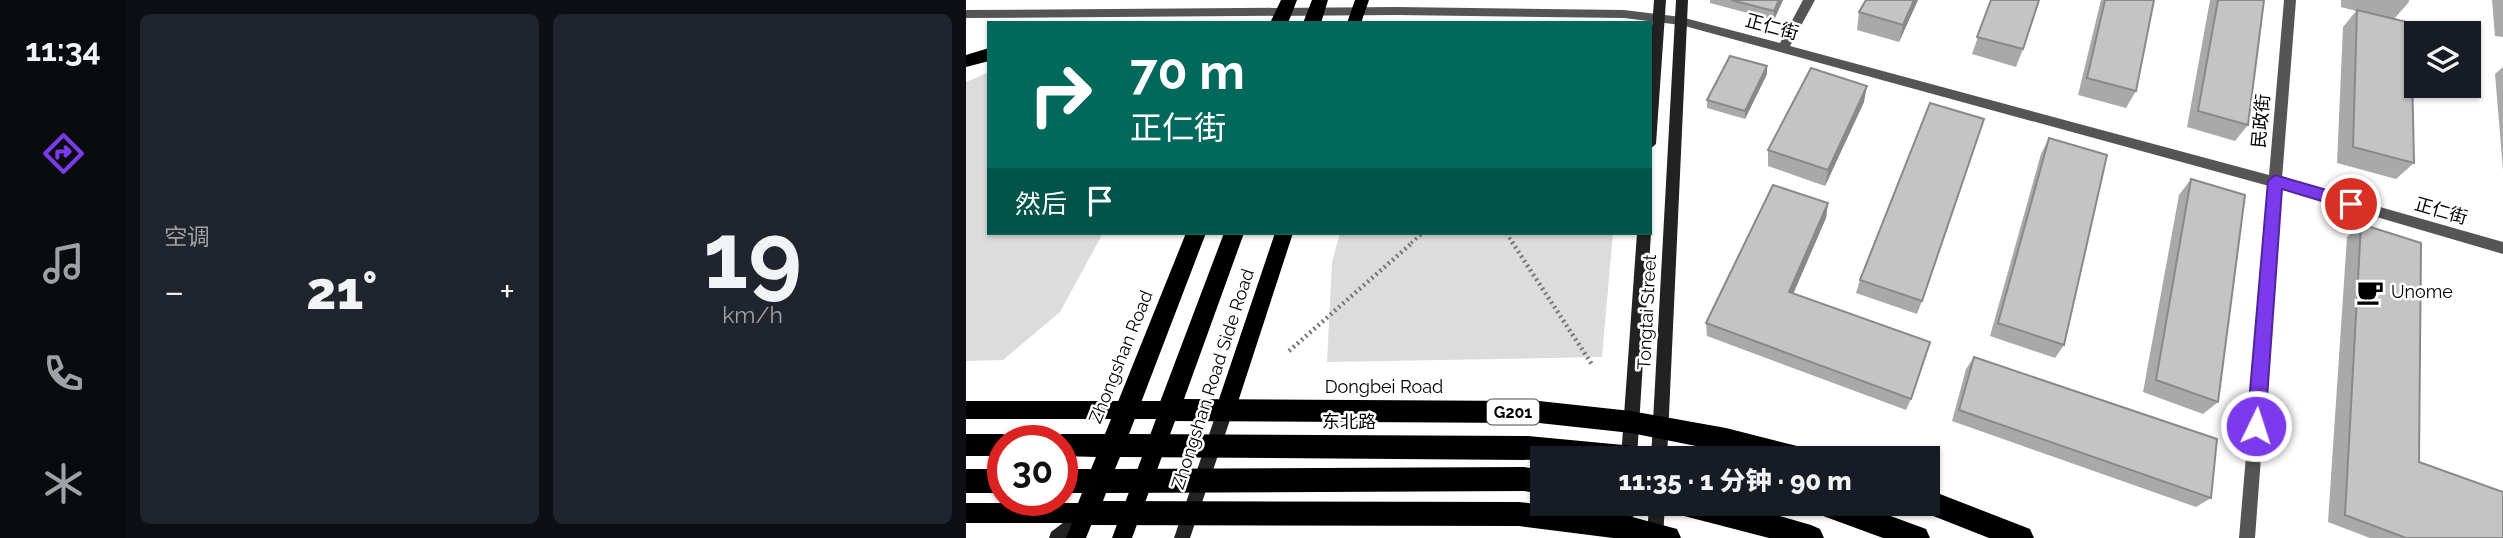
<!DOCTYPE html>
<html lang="zh">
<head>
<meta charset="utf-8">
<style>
	body { margin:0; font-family:Raleway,"Noto Sans SC",sans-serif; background:#20242c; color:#f1f3f6; height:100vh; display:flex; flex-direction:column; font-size:26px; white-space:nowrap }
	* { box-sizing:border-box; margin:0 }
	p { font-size:23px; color:#9ea1a6 }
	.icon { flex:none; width:38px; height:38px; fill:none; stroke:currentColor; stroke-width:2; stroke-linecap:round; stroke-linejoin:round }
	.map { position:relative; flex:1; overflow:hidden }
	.drawer { display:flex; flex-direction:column; gap:14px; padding:14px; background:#0d0f14; width:840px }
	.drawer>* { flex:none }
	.top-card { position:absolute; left:21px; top:21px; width:665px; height:214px; border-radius:0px; box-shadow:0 2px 5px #0004; background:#00695c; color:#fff; overflow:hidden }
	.buttons { position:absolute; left:1438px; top:21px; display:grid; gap:14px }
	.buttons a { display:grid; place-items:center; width:77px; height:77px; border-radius:0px; background:#171b24; box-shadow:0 2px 5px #0004; font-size:35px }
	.speed { position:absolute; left:21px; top:425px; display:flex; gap:14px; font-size:35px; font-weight:700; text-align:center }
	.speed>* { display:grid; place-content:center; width:91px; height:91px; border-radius:50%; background:#171b24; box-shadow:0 2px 5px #0004; line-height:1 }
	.speed .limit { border:10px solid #d22; background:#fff; color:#111 }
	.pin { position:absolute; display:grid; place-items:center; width:60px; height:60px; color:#fff; margin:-30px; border:4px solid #fff; border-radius:50%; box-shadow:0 2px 7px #0007 }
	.me { position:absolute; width:77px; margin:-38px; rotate:4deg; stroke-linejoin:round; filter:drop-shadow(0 0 5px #0008) }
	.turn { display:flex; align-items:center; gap:24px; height:147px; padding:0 28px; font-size:32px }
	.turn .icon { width:91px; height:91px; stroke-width:2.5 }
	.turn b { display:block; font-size:49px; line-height:60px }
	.then { display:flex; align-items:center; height:66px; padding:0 28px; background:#0003; gap:14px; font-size:26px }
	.big { font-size:52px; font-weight:800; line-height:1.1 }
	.drawer .tile { flex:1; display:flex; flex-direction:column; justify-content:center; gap:10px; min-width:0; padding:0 24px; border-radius:10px; background:#20242c }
	.drawer .dial { align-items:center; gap:0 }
	.dial b { font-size:91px; line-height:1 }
	.heat { display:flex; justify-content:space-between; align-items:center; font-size:38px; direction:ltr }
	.drawer .tiles { flex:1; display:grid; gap:14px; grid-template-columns:repeat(2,1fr) }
	.trip { position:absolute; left:564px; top:446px; width:410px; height:70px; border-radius:0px; background:#171b24; box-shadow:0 2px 5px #0004; font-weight:800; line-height:70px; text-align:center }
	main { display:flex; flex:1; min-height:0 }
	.tab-bar { display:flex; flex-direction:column; width:126px; justify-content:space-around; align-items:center; background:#090b0e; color:#9ea1a6 }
	.tab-bar .icon { width:49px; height:49px }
	.tab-bar .on { color:#7c3aed }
	.tab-bar b { font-size:32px; color:#f1f3f6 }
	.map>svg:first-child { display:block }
</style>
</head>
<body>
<main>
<nav class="tab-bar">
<b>11:34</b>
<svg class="icon on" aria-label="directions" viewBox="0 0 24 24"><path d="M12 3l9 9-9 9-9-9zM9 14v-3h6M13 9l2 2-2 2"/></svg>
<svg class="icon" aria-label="music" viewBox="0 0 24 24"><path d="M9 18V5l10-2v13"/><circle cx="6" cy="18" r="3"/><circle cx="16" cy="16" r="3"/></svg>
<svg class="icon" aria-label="phone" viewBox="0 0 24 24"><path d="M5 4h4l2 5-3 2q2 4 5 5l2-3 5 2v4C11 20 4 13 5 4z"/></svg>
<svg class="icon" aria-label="climate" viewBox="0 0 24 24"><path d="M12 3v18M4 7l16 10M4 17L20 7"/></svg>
</nav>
<section class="drawer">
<div class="tiles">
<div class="tile"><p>空调</p>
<div class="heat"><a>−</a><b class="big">21°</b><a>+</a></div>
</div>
<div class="tile dial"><b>19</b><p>km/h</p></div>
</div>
</section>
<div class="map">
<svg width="1537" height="538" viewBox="0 0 1537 538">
	<rect width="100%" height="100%" fill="#fff"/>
	<path fill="#dcdcdc" d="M23,72V233H137L94,312L37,360L0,361V82Z
		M374,233H647L636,357L361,362L366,262Z"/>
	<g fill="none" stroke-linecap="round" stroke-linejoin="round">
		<path stroke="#777" stroke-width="3.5" stroke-dasharray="2 3.5" stroke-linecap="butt" d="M540,233L547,243
			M445,243L457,233"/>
		<path stroke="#777" stroke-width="4.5" stroke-dasharray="2 3.5" stroke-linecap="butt" d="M546,242L627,366
			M323,351L447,242"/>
		<path fill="#555" fill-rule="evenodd" d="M837,0H849L824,46L1303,175L1318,0H1330L1316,179L1537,242V254L1315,189L1289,538H1273L1303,186L715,25L658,18L430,15L0,18V10L430,7L658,10L715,17L814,43Z"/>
		<path fill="#222" fill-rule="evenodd" d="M688,0H700L690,144L684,149V55Z
			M710,0H722L701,458H685Z
			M684,232L685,233L671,458H655L671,233Z
			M259,404L264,406L267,411L224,538H208L251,411L254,406Z
			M652,504H668L666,538H650Z
			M683,504H699L697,538H681Z
			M119,506L125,508L127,514L125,520L104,538H83L85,532Z"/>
		<path fill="#000" fill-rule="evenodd" d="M389,0H403L395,23H381Z
			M309,233H327L269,411L266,417L259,420L252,417L249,411Z
			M0,401H203L210,404L213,410L166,538H146L190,419H0Z
			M0,503H120L127,506L130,513L120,538H100L106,523H0Z"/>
		<path fill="#000" fill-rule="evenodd" d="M315,0H331L322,23H304Z
			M346,0H362L355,23H337Z
			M23,48V61L0,67V55Z
			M220,233H240L163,434L562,436L668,446L676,450L680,458L576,460L154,457L149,469L558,467L576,470V494L558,491L140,493L137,501L553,502L659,515L711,529L715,538H647L553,526L120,525L111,522L108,513L116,493H96V469H125L130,457L96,456V441H86L88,437L96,434H139Z
			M258,233H278L218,399L573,401L665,411L760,428L831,446L839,450L843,458H790L665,433L573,423L203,421L195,418L191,410Z
			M0,434H37L45,437L47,441H37V456H0Z
			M0,469H37V493H0Z
			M961,489L1064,529L1068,538H1023L952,510L950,504H961Z
			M706,504H773L845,525L854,529L858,538H803L718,516L709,513Z
			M846,504H892L960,529L964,538H917L849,513Z"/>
	</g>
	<path fill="#a9a9a9" d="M744,0H817L808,20L744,3Z
		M952,0L933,42L891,30L893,12Z
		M1025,0L1057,49L1050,67L1006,54Z
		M1135,0H1188L1170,91L1160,108L1112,95Z
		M1244,0H1298L1282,125L1269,141L1221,127Z
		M1375,0H1443V2L1428,19L1448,163L1430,179L1371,163L1377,27L1390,11L1375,7Z
		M1526,0H1537V37L1529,36Z
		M1537,67V170L1529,74Z
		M801,74L779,119L741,108V100Z
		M898,102L859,186L802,166V150Z
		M1083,138L1098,345L1089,358L1024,336L1075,154Z
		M1225,179L1252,402L1237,414L1177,392L1213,195Z
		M862,203L860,218L827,293L945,399L940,410L741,336L740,323Z
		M1395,224L1453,462L1537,538H1404L1362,522L1381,237Z
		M894,280L956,301L951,314L890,293Z
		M1008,357L1245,498L1230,507L986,421L1000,369Z"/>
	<path fill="#898989" d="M813,0H817L808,20V11Z
		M948,0H952L933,42L937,25Z
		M801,66V74L779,119V111Z
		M901,86L898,102L859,186L862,170Z
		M862,203L860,218L822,306L823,292Z"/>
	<path fill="#c4c4c4" stroke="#898989" stroke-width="2" d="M765,0H813L808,11Z
		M900,0H948L937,25L893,12Z
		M1025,0H1073L1057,49L1011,37Z
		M1139,0H1188L1170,91L1121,78Z
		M1252,0H1298L1282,125L1232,111Z
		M1391,10L1445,23L1448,163L1387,147Z
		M764,56L801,66L779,111L741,100Z
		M845,68L901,86L862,170L802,150Z
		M964,103L1018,119L956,301L894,280Z
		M1083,138L1141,155L1098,345L1032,323Z
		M1225,179L1279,195L1252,402L1190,380Z
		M807,185L862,203L823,292L964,342L945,399L740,323Z
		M1395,224L1455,243L1453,462L1537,492V538H1440L1379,515Z
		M1008,357L1251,439L1245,498L993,410Z"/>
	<path fill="#7c3aed" stroke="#51269a" stroke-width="2" d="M1309,175L1385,197L1393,204L1385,210L1316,189L1299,426L1296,432L1290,434L1283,432L1281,426L1302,181Z"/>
	<defs>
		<symbol id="cafe-bare" viewBox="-9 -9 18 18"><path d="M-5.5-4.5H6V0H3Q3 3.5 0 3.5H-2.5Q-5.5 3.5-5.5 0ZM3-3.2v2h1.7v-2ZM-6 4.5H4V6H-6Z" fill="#000" stroke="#fff" stroke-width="2.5" paint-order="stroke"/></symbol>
	</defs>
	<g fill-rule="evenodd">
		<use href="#cafe-bare" x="1385" y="273" width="38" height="38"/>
	</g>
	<g text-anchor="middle" stroke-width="5" stroke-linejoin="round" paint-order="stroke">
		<rect fill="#fff" stroke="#4c4c4c" stroke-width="2" x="521" y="399.5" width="52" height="25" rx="5"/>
		<g font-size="16" font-weight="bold" fill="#000">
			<text x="547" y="418">G201</text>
		</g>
		<g font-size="18" fill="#000" stroke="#fff">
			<text transform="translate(806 27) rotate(15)" y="6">正仁街</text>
			<text transform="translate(1295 121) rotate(-85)" y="6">民政街</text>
			<text transform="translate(1475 211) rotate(16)" y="6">正仁街</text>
			<text transform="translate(681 312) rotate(-87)" y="6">Tongtai Street</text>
			<text transform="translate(155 357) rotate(-68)" y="6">Zhongshan Road</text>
			<text transform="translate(247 379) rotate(-72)" y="6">Zhongshan Road Side Road</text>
			<text x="418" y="393">Dongbei Road</text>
			<text x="383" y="428">东北路</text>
		</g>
		<g font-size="18" fill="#000" stroke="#fff" text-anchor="start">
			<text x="1425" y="298">Unome</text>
		</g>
	</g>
</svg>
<div class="buttons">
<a><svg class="icon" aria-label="layers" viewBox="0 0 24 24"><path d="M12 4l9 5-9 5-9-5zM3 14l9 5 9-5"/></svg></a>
</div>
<div class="speed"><div class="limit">30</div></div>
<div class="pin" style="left:1385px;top:204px;background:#d93025"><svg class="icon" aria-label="arrive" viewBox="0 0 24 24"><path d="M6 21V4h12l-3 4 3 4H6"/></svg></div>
<svg class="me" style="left:1290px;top:426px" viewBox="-20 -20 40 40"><circle r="17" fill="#7c3aed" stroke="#fff" stroke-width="3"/><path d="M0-11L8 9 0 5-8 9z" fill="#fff"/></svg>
<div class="trip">11:35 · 1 分钟 · 90 m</div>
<div class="top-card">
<div class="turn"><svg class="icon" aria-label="right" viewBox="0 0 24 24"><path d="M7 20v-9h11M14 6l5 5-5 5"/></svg><div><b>70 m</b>正仁街</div></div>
<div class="then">然后<svg class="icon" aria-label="arrive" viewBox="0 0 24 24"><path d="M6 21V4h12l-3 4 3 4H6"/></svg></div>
</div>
</div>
</main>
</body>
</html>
